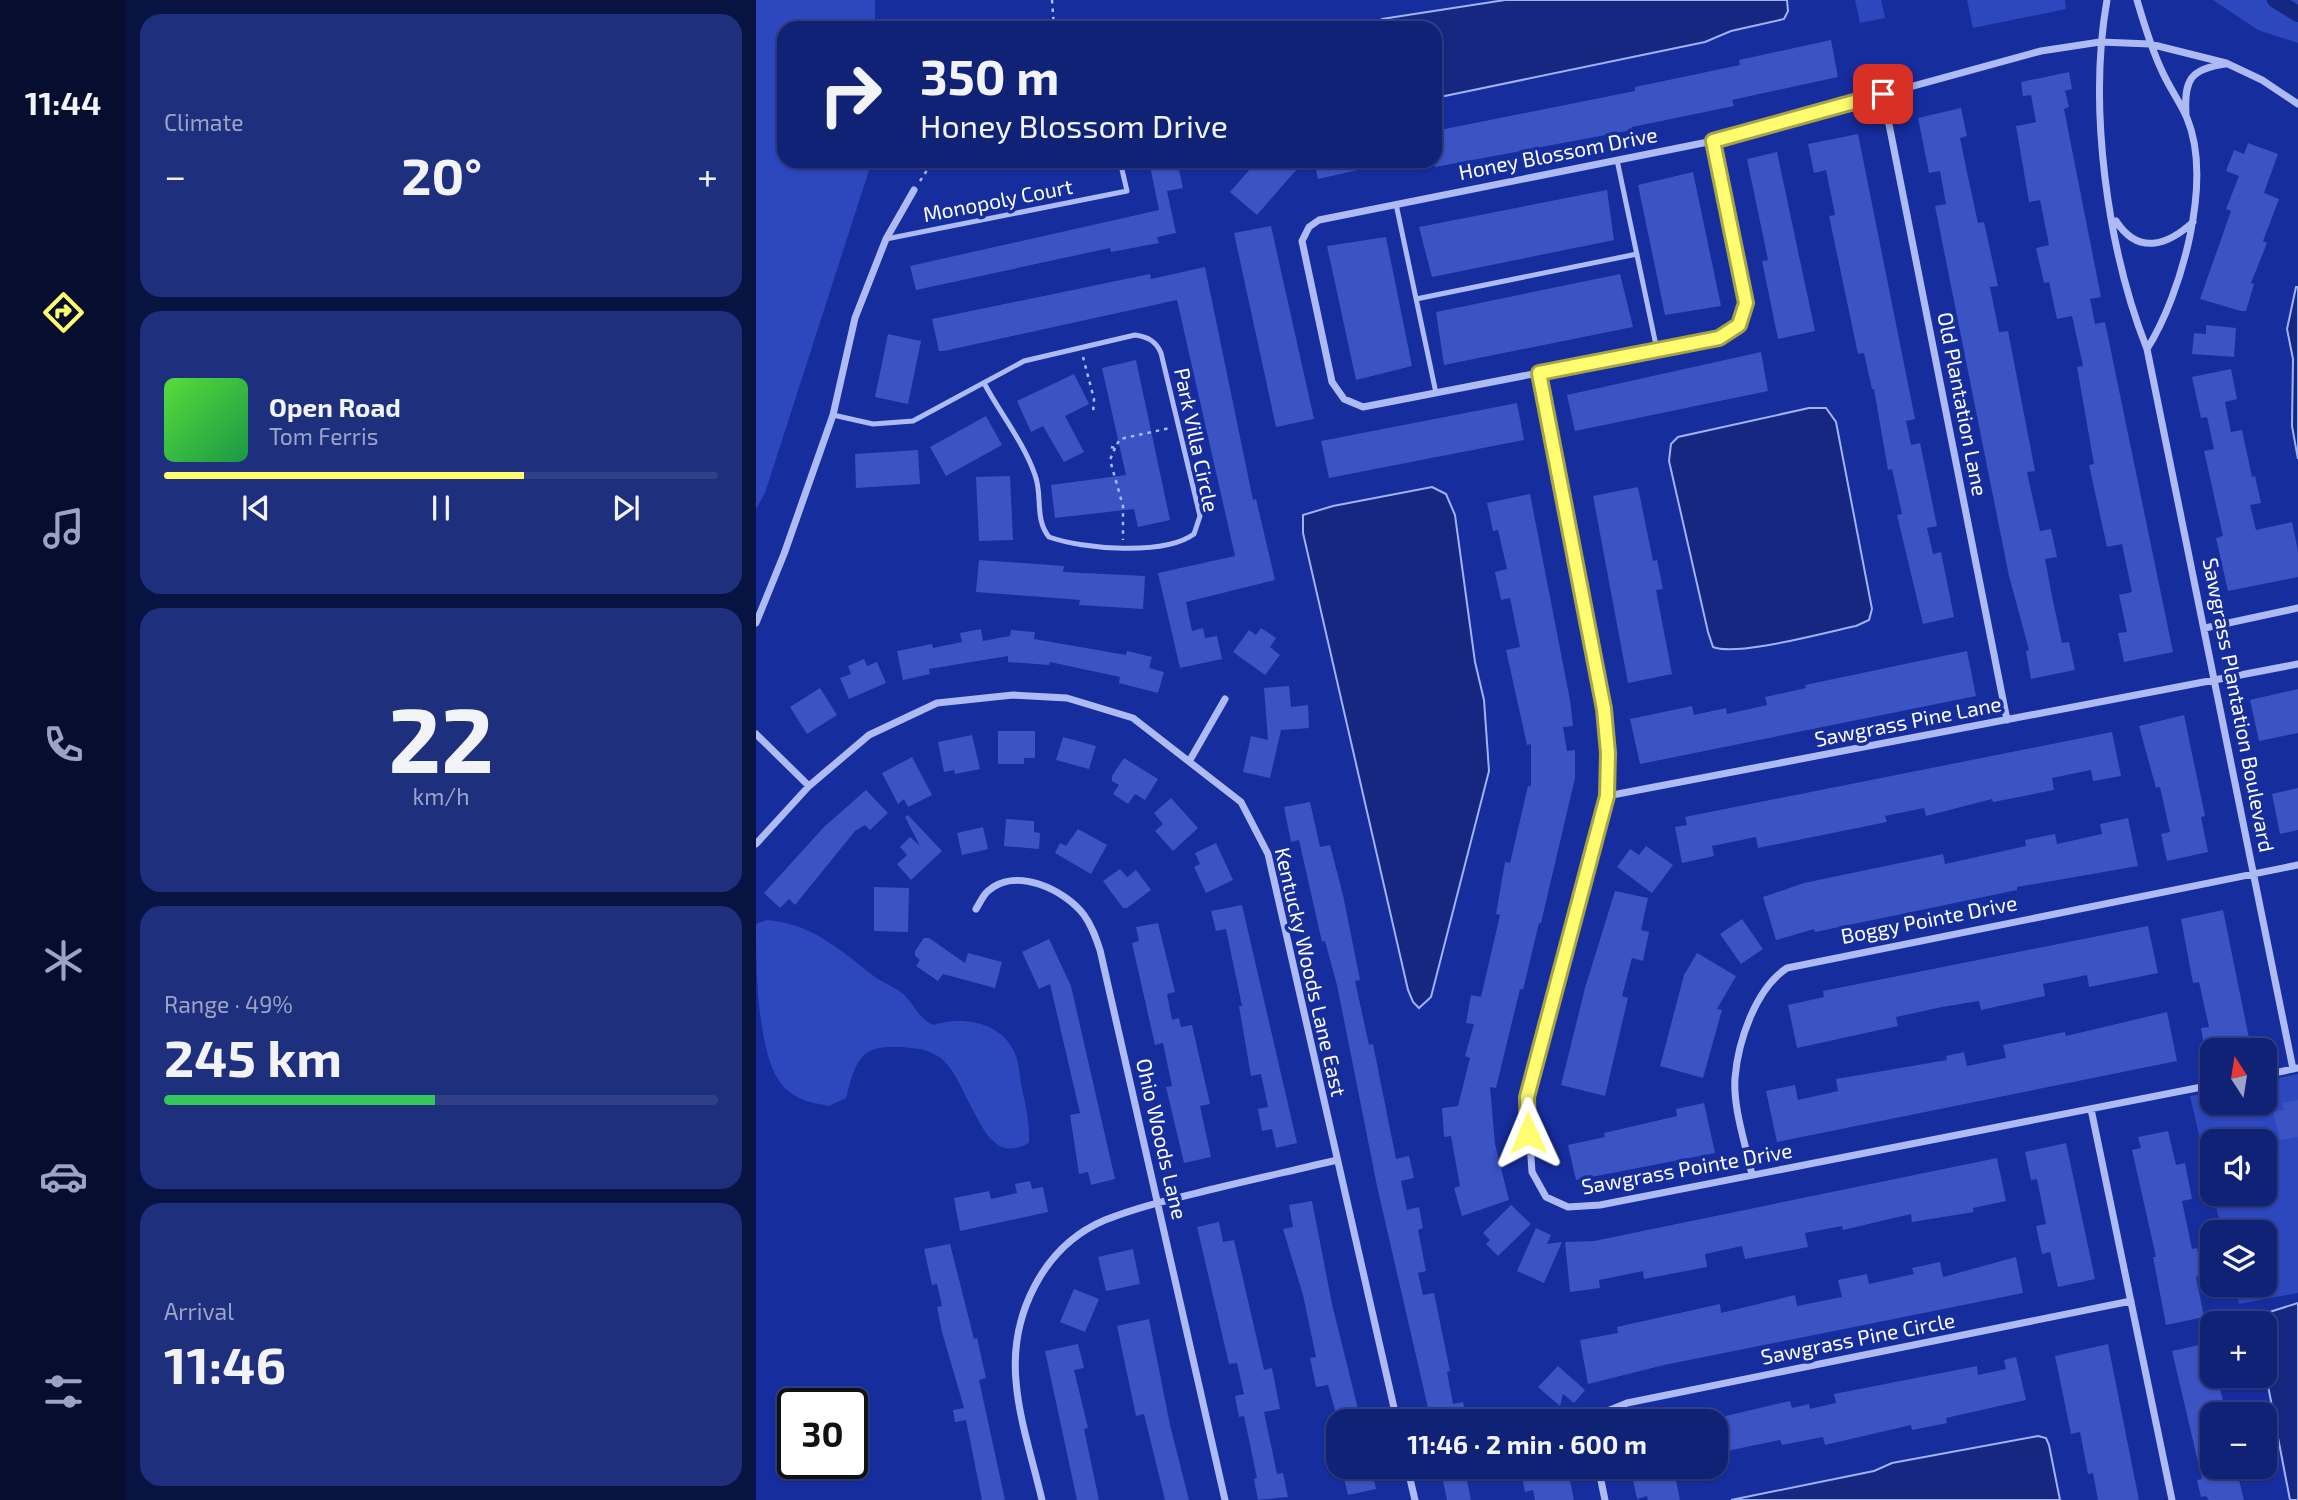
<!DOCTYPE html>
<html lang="en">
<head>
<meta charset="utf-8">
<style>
	body { margin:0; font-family:"Exo 2",sans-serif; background:#1e2f7e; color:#f1f3f6; height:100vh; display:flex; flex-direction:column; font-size:26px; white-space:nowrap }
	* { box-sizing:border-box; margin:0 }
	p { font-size:23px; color:#9ca4c5 }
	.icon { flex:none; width:38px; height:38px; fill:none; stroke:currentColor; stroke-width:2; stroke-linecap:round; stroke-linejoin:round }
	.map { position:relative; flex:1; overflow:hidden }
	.details { display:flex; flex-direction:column; gap:14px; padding:14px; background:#091341; width:630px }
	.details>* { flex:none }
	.top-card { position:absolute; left:21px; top:21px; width:665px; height:147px; border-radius:21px; box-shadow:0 2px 5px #0004,0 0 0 2px #303f88; background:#102276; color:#f1f3f6; overflow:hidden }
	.needle { width:46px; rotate:348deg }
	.controls { position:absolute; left:1444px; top:1038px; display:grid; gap:14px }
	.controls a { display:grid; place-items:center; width:77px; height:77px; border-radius:14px; background:#102276; box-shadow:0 2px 5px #0004,0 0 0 2px #303f88; font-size:35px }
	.speed { position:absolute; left:21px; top:1388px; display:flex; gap:14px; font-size:35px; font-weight:700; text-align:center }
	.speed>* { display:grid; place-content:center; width:91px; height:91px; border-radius:50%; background:#102276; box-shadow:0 2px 5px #0004,0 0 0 2px #303f88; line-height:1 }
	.speed .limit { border:4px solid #111; border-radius:10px; background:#fff; color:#111 }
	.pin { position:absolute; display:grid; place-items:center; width:60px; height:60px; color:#fff; margin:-30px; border-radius:14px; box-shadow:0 4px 10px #0006 }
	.me { position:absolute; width:77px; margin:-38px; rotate:359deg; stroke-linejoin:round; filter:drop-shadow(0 0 5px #0008) }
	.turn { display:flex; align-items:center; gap:24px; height:147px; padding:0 28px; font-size:32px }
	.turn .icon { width:91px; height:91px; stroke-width:2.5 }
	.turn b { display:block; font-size:49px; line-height:60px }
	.big { font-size:52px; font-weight:700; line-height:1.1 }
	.details .tile { flex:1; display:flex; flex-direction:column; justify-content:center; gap:10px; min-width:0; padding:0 24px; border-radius:21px; background:#1e2f7e }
	.details .dial { align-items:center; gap:0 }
	.dial b { font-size:91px; line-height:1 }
	.song { display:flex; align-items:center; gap:21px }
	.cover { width:84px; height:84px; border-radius:10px; background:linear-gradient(135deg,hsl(110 70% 55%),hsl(140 70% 35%)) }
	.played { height:7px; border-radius:4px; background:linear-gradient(90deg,#fffc70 65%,#303f88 65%) }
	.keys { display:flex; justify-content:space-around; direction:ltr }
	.heat { display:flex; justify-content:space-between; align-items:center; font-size:38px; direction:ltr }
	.charge { height:10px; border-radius:5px; background:linear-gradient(90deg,#34c759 49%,#303f88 0) }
	.trip { position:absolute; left:570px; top:1409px; width:402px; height:70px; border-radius:21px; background:#102276; box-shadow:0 2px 5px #0004,0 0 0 2px #303f88; font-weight:700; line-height:70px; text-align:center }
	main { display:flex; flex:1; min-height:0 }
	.menu { display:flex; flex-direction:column; width:126px; justify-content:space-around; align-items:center; background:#060e2f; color:#9ca4c5 }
	.menu .icon { width:49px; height:49px }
	.menu .active { color:#fffc70 }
	.menu b { font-size:32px; color:#f1f3f6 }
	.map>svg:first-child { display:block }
</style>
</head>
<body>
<main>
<nav class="menu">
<b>11:44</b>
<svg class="icon active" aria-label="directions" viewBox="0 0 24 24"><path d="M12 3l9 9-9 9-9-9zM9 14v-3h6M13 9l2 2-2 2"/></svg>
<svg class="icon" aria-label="music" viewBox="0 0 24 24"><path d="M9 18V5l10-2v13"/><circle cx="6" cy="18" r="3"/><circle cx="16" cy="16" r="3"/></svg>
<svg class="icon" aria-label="phone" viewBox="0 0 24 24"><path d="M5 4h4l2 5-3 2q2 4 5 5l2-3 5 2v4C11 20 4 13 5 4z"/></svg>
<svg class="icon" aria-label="climate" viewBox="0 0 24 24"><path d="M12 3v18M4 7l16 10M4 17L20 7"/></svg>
<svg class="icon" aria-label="car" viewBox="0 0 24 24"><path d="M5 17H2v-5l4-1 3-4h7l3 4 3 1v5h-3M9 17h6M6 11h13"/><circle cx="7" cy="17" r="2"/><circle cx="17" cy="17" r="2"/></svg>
<svg class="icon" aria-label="filters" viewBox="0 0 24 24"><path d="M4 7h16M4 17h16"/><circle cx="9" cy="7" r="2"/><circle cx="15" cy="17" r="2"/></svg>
</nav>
<section class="details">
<div class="tile"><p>Climate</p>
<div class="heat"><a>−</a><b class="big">20°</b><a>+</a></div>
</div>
<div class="tile">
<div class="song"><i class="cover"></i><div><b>Open Road</b><p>Tom Ferris</p></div></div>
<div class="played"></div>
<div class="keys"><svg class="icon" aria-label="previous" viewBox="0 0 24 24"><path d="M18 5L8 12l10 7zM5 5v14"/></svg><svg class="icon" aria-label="pause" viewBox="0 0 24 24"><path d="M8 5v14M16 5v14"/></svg><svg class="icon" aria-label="next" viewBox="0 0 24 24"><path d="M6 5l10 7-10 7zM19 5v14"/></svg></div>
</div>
<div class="tile dial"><b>22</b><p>km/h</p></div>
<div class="tile"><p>Range · 49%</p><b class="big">245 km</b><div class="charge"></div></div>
<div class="tile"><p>Arrival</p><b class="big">11:46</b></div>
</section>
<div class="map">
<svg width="1542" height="1500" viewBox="0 0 1542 1500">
	<rect width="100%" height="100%" fill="#162d9e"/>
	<path fill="#2d47be" d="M0,0H119V28H28V161H116L9,493L0,509Z
		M1099,0H1125L1129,18L1104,23Z
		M1211,0H1309L1310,9L1217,28Z
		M1457,0H1542V43L1502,30Z
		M11,920C57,924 84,950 119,977C128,983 139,987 147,994C159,1005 162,1018 177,1025C206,1016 243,1021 258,1051C263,1062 264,1077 266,1089C270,1107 274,1124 273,1143C259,1150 247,1152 235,1139C228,1132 223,1121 218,1112C193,1064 192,1046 133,1047C101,1047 97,1072 90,1098L73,1106C56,1103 41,1100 29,1088C0,1060 0,963 0,924Z
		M1542,1074V1293L1483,1304L1478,1285L1508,1284V1232H1466L1457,1194H1508V1141H1456V1191L1434,1096L1456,1092V1102H1508L1509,1081Z"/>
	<path fill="#152780" stroke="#a1b1f5" stroke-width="2" d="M749,0H1031L1032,11L1028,19L975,31L949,42L679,98V28H614L626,19Z
		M1540,287H1542V459L1536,426L1537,359L1531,329Z
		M1053,408H1070L1080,422L1116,609L1113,620L1100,626C1070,632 981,657 957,647L952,632L913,461L915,444L922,437Z
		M676,487L690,494L699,515L719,662L728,700L733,771L675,997L663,1008L657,1002L652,990L547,533V515L577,506Z
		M1542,1303V1500H1534L1509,1370L1508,1323H1503L1504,1315Z
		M1282,1436L1290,1438L1293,1445L1304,1500H975L1118,1471L1136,1463Z"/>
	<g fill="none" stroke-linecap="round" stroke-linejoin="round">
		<path stroke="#152780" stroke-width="16" d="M1519,0L1542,14"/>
	</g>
	<path fill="#3b53c3" d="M1075,40L1082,77L976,100L978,106L876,127V130L679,167V131L879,91V87L984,65L983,60Z
		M1313,72L1316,89L1309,91L1313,107L1308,109L1345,297L1334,299L1339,324L1349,322L1417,652L1368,662L1362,633L1371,632L1363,595L1376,592L1366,544L1351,547L1333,465L1338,464L1321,367L1327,366L1316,316L1301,319L1293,282L1288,283L1280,248L1293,245L1284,200L1273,202L1260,126L1280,122L1275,95L1267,96L1265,82Z
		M1205,108L1211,136L1204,138L1212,177L1222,223L1228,222L1242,286L1234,287L1243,332L1252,331L1279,471L1271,472L1284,531L1295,529L1301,557L1289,559L1296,596L1306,643L1313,642L1319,670L1275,679L1270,651L1273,650L1253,576L1179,206L1190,204L1184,171L1173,173L1162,118Z
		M1102,134L1159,419L1150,421L1155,445L1164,443L1181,526L1171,528L1177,554L1185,552L1198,617L1167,624L1141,515L1146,514L1136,469L1132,470L1118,389H1116L1108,353L1102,354L1073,216L1079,215L1070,170L1058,173L1052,144Z
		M1492,143L1522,154L1508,193L1523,199L1507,241L1511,243L1495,283L1498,284L1490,311H1485L1444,299L1475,211L1470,209L1483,176L1470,171L1478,150L1488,154Z
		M1021,152L1059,331L1022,339L1006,261L1012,260L991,159Z
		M393,161H421L427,188L411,191L420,233L401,237L403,243L355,252L354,248L160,290L154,266L403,210Z
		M501,161H548L501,215L474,192Z
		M558,161H619L620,166L562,179Z
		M937,172L965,306L909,315L882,185Z
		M851,190L858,240L676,277L663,227Z
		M515,226L558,419L520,427L478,233Z
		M630,237L656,366L600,380L571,246Z
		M449,267L497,500L500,499L519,580L430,602L436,631L447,628L449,638L461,636L466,659L424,668L402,573L479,556L421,300L188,351H183L176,319L394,274L395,279Z
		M864,274L877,327L688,365L680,312Z
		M1450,325L1480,328L1478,357L1436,354L1438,333L1450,334Z
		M132,334L165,341L152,404L119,397Z
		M1005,352L1012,391L819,431L811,395Z
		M380,360L414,520L382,527L378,509L299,518L295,485L370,475L346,368Z
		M1475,369L1481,399L1469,402L1475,432L1486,430L1496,477L1499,476L1505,503L1494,505L1500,530L1536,522L1542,551V577L1472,591L1460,538L1467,536L1448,451L1458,449L1451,417L1445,418L1436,377Z
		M318,374L333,404L309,416L328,452L308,462L287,426L275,432L261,401Z
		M761,403L768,440L573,478L565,441Z
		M230,416L246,445L190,476L174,447Z
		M162,450L164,484L100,488L99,454Z
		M254,476L257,540L223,541L220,477Z
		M882,487L897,561L901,560L907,589L900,590L916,674L872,683L837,496Z
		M774,494L814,700L817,726L807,727L811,751L819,750V778L785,923H783L767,990L764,989L740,1088L734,1087L739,1144L753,1200L706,1216L698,1188L704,1186L695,1136L688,1137L686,1108L702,1106L714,1058L709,1056L718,1024L710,1023L715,995L725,997L744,915L740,914L749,862L754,863L772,786H775V744L771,745L750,650L764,647L754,598L745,600L739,572L751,569L742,530L737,531L731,503Z
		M223,560L308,566L307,572L389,576L387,609L323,605L324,600L220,592Z
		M505,628L520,638L514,647L524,655L509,675L477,652L493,630L500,635Z
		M225,629L227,641L254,636L255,630L279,632L278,639L370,655L371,651L396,657L393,668L408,672L402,693L363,683L364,677L294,662L293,665L252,662V656L173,669L174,674L147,680L141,651L176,644L177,648L206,642L204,633Z
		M1211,651L1220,696L884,764L874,719L936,706L938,715L970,708L971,714L1011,705L1009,697L1050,688L1049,685Z
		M108,659L111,666L121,662L130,683L93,699L84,678L95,674L92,666Z
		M533,686L535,707L552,705L553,728L525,730L514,778L487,772L495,736L512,740L508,688Z
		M64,688L81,715L51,734L34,707Z
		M1542,689V733L1503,741L1494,700Z
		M1428,715L1449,816L1445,817L1452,852L1411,861L1405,834L1414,832L1404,787L1400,788L1383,726Z
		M242,731H279V758H268V764H242Z
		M1356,732L1365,776L1337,781L1335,770L1296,778L1298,790L1237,802L1236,799L1170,816L1168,808L1129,816L1131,822L1002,848L1000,837L956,846L958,856L926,863L919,827L931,825L929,817Z
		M216,735L224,769L199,774L198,770L188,772L182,742Z
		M307,737L340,746L333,769L300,760Z
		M156,757L176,795L152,807L148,799L142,804L126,773Z
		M368,758L402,779L389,800L379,794L372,804L357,794L363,785L356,781V776Z
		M1542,788V830L1524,834L1516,794Z
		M110,790L132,813L114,830L109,825L99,831L39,905L33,899L24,908L8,893L68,827Z
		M415,798L442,828L417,851L399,831L407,824L398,813Z
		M554,802L564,847L574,845L587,895L604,980L599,981L613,1045L617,1044L640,1159L653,1156L658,1178L645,1181L651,1210L663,1207L667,1228L662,1230L670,1271L662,1273L667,1295L678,1293L694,1371L691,1372L697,1404L707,1402L711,1421H675L621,1186L581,985L569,941L566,942L543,840L535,842L528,807Z
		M152,815L186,851L155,880L141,864L151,855L144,847L154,837L164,846L149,817Z
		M1372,818L1382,866L1261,887V890L1059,932L1058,929L1020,940L1007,897L1048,883L1187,854L1189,864L1270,846L1269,840L1299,834L1301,844L1346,834L1344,824Z
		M250,819L278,821V832L284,833L283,849L248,846Z
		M227,827L232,849L206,855L201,833Z
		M322,829L351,845L335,874L299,853L304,843L310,846Z
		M460,843L477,880L450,893L438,867L444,864L439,853Z
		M890,846L917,865L896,893L861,867L874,849L883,855Z
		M364,869L371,877L380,870L395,890L371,908H367L347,881Z
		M118,887L153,888L152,932L118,931Z
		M859,891L892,898L885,930L893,932L887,961L876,958L866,996L872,998L849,1096L805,1085L829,988Z
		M486,905L541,1143L520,1148L516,1129L506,1131L502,1109L512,1107L505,1074L495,1076L483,1006H486L470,929L460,931L455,911Z
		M1467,910L1495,1048L1449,1050L1445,1028L1453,1027L1443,982L1437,983L1425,919Z
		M986,919L1007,949L985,964L964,934Z
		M402,923L419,992L411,994L416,1020L423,1018L425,1027L436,1025L454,1104L444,1106L455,1157L428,1163L410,1087L416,1086L407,1043L399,1045L376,943L383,941L380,927Z
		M1392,926L1402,973L1333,987L1331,975L1287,984L1289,996L1225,1010L1223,1001L1186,1007L1140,1017L1142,1026L1041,1048L1032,1005L1068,997L1067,991Z
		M168,938H173L209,963L212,953L246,962L239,988L187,974L182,981L160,966L164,960L159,956V951Z
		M293,939L315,986L359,1179L335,1185L332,1172L323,1174L314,1115L324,1113L294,984L283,989L266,952Z
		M941,953L980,976L961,1009L966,1010L947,1078L904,1066L928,975Z
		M1411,1012L1421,1061L1021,1142L1010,1091L1039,1085L1042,1100L1082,1091L1080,1079L1191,1060L1190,1056L1208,1052L1211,1066L1250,1058L1247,1045L1309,1032L1310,1036Z
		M1542,1100V1137L1524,1140L1517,1112L1528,1110L1526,1103Z
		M948,1103L959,1153L820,1180L812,1145L849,1137L848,1133L921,1116L920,1109Z
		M1412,1131L1420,1165L1429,1163L1436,1199L1426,1201L1436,1249L1441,1248L1447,1275L1440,1277L1448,1317L1410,1325L1397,1257H1400L1376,1150L1385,1148L1382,1137Z
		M1310,1143L1339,1279L1302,1287L1294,1252L1286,1254L1280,1226L1290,1224L1281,1179L1275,1180L1269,1152Z
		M1241,1158L1250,1201L1217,1208L1218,1212L1156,1222L1155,1214L1087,1230L1086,1226L1049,1233L1052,1247L989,1259L986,1246L949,1254L951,1267L888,1279L887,1271L843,1280L844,1288L814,1292L809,1242L838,1241Z
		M274,1181L276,1189L287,1187L292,1212L204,1231L198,1198L233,1191L235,1199L261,1193L259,1184Z
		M556,1201L576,1304L605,1421H582L572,1385L560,1387L554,1358L560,1357L547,1295L527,1229L537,1227L533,1205Z
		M755,1205L775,1224L742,1256L730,1244L734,1240L727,1233Z
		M463,1222L467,1242L478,1240L508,1370L516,1368L524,1409L508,1412L521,1474L527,1473L532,1497L502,1500L498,1479L501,1478L488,1416L483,1417L479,1396L488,1394L481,1363L473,1364L441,1227Z
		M780,1228L795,1235L791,1244L806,1242L788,1283L761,1271Z
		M194,1244L218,1339L221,1338L230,1378L223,1380L249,1500H226L210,1420L199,1422L197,1410L208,1408L186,1332L181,1307L186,1306L181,1284L176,1285L168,1249Z
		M377,1249L384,1284L350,1291L342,1257Z
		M1260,1257L1267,1293L908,1365L832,1384L824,1340L862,1333L861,1327L964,1304L965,1313L1039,1295L1041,1306L1086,1297L1082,1280L1111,1274L1113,1284L1158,1274L1156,1268L1184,1262L1187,1277Z
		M318,1289L343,1299L329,1332L304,1322Z
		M393,1319L414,1425L433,1500H409L388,1414L380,1416L361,1326Z
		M1456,1342V1376H1461L1470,1414H1456V1477L1481,1472L1488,1500H1453L1450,1496L1445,1497L1441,1480L1446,1479L1416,1351Z
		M322,1344L328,1368L318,1370L332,1428L328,1429L343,1500H321L289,1351Z
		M1352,1344L1376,1465L1383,1500H1342L1337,1473L1332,1474L1324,1432L1315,1434L1299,1356Z
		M1260,1357L1270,1400L1190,1418L1191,1423L1156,1430L1155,1425L1069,1445L1067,1437L1026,1445L1024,1440L961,1453V1418L1034,1401L1036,1408L1053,1404L1054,1409L1080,1403L1078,1394L1221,1366L1222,1375L1250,1369L1248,1360Z
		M802,1366L829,1390L818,1403L807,1394L804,1406L782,1387Z
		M760,1407L797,1416V1421H756Z
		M585,1466H615L620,1489L592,1495Z
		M684,1466H708L715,1500H691Z
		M764,1466H811L818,1500H779L777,1490L769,1492Z
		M874,1466H917L924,1500H892L891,1496L881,1499Z"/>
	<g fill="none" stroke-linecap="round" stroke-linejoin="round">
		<path stroke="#aebbf3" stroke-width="2.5" stroke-dasharray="3.5 5" stroke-linecap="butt" d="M296,0L298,28
			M164,181L177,161
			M327,357L338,399L337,414
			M355,447L359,448L364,439L414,428
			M359,448L354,460L367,506V540"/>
		<path stroke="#aebbf3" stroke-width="5" d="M861,160L901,350
			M640,204L680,393
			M130,239L371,191L364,161
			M660,299L881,254
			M77,415L117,424L157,421L268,361L379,335C392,337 400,341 405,353L444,516L438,534C408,556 327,549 293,537C278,518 287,496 279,475C268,443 244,413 228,383"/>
		<path stroke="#aebbf3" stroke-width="7" d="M1351,0C1332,107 1351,248 1391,349L1537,1069
			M1381,0C1388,24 1395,48 1406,71C1413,87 1424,102 1431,118C1457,181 1426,293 1391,349
			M1127,94L1251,720
			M1430,114C1428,80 1434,69 1469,64
			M957,141L990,303L983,325L963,338L607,407L588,399L576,382L546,241L553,227L563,220L957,141L1285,51L1344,42L1394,44L1470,63L1506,80L1542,104
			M1360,221C1382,255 1411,246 1437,222
			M783,373L848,709L852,753L851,796L771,1097L776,1172L790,1197L812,1207L844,1205L1456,1085
			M0,623L28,554L77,415L99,318L130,239L158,190
			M1449,628L1542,608
			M0,734L53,786
			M434,760L469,699
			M851,796L1542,664
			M0,844L53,786L113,735L181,703L257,695L311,698L377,718L485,802L512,854L641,1421
			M220,909C224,903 227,895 232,891C260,866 309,890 328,915C336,926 340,938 344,950L469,1500
			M1508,1075L1542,1068
			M1335,1109L1416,1500
			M996,1175C990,1145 977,1109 979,1078C982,1042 999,989 1031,968L1542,865
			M841,1421L849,1412L871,1403L1375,1301
			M651,1466L659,1500
			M842,1466L849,1500
			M286,1500C277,1461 263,1420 260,1381C254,1315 287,1246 349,1220C384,1206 421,1198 457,1189C498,1179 539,1170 581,1160"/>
	</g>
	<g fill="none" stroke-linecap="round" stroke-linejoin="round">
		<defs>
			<path id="route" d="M772,1133L771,1097L851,796L852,753L848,709L783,373L963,338L983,325L990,303L957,141L1127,94"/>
		</defs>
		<use href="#route" stroke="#a6a449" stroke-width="18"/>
		<use href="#route" stroke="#fffc70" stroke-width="12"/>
	</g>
	<g text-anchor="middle" stroke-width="7" stroke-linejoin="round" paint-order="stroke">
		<g font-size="21" fill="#fff" stroke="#162d9e">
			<text transform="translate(802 154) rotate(-11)" y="7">Honey Blossom Drive</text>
			<text transform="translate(242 201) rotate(-11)" y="7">Monopoly Court</text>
			<text transform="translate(1206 404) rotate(79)" y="7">Old Plantation Lane</text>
			<text transform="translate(440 440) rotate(78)" y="7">Park Villa Circle</text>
			<text transform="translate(1482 705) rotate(79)" y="7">Sawgrass Plantation Boulevard</text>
			<text transform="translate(1152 722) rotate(-11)" y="7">Sawgrass Pine Lane</text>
			<text transform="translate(1173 920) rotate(-11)" y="7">Boggy Pointe Drive</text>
			<text transform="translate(554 972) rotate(77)" y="7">Kentucky Woods Lane East</text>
			<text transform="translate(405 1139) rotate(77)" y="7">Ohio Woods Lane</text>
			<text transform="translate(931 1169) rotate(-10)" y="7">Sawgrass Pointe Drive</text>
			<text transform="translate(1102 1339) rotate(-11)" y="7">Sawgrass Pine Circle</text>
		</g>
	</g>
</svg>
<div class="controls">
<a><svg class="needle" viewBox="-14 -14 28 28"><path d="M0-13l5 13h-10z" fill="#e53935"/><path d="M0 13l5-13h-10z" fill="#9ca4c5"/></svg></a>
<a><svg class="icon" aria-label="sound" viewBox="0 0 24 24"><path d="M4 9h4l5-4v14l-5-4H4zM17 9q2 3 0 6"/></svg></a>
<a><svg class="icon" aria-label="layers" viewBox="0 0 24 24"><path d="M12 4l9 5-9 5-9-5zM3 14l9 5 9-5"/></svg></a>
<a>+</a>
<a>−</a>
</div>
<div class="speed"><div class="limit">30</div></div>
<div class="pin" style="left:1127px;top:94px;background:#d93025"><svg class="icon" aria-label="arrive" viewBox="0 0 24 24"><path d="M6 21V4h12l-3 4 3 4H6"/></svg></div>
<svg class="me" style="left:772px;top:1133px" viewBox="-20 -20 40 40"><path d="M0-17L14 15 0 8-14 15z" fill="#fffc70" stroke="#fff" stroke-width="4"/></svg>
<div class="trip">11:46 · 2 min · 600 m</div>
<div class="top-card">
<div class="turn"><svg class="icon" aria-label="right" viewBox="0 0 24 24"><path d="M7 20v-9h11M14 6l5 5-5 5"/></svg><div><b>350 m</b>Honey Blossom Drive</div></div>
</div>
</div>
</main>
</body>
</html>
